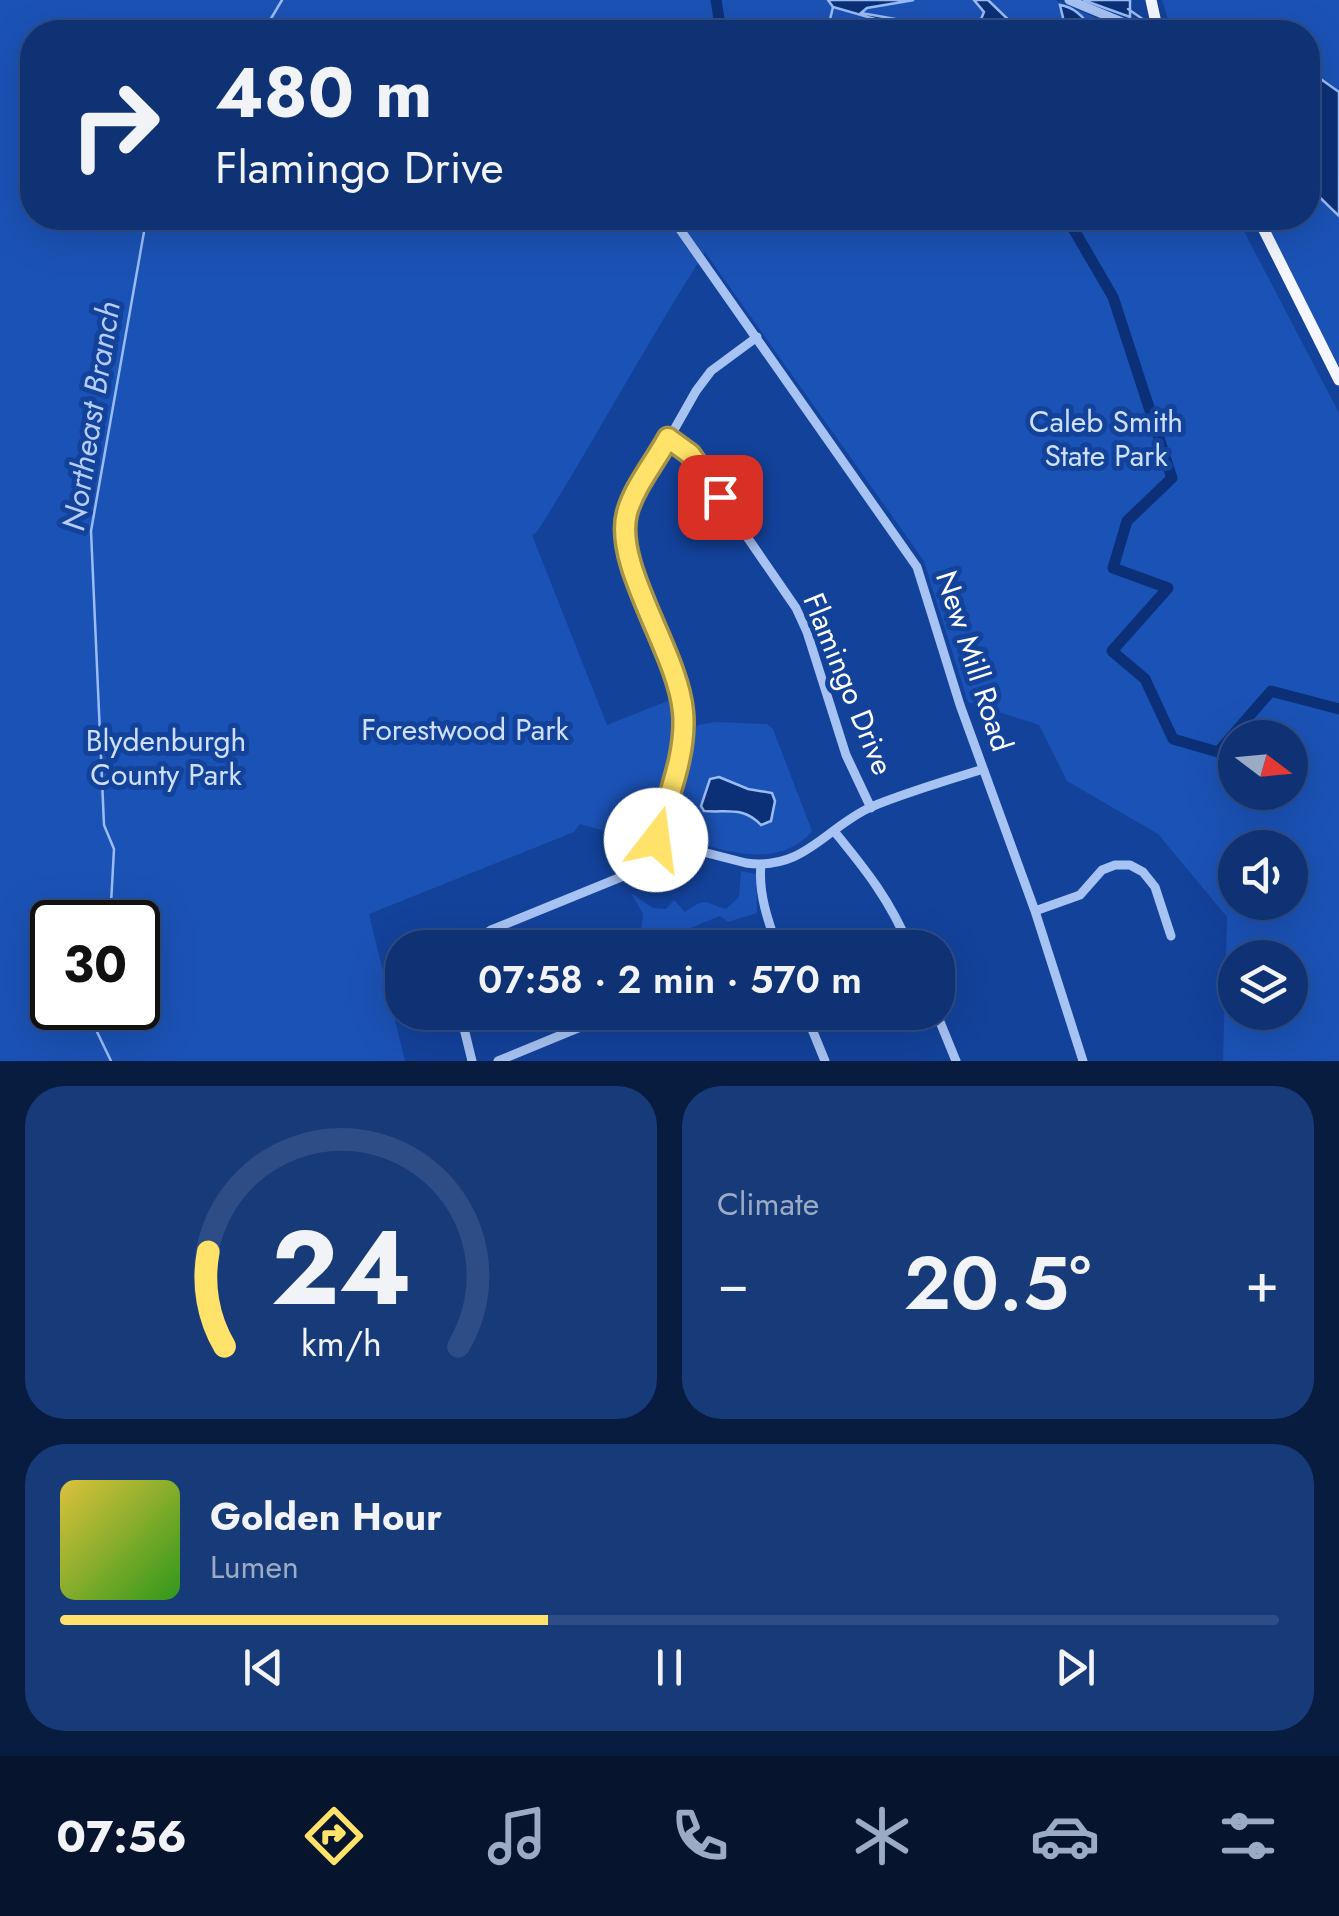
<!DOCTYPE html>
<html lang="en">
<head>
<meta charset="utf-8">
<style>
	body { margin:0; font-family:Jost,sans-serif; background:#173a79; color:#f1f3f6; height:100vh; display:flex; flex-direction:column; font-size:38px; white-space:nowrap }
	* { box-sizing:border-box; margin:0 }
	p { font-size:32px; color:#9baac5 }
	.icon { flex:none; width:55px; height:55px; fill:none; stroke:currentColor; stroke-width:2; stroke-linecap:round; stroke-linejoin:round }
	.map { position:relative; height:1061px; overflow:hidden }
	.sheet { display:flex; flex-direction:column; gap:25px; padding:25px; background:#081c40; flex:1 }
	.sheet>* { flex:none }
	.banner { position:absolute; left:20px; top:20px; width:1300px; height:210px; border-radius:40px; box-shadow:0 10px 40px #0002,0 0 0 2px #2e4d86; background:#0e3274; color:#f1f3f6; overflow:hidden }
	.needle { width:65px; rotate:106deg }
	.controls { position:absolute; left:1218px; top:720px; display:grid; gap:20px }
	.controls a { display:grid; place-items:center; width:90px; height:90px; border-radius:50%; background:#0e3274; box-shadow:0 10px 40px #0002,0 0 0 2px #2e4d86; font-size:50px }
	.speed { position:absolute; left:30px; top:900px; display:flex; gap:20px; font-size:50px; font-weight:700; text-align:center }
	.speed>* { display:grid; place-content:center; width:130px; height:130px; border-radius:50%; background:#0e3274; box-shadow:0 10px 40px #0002,0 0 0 2px #2e4d86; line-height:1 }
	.speed .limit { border:5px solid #111; border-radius:15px; background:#fff; color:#111 }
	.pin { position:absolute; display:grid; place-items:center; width:85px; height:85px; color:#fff; margin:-42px; border-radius:20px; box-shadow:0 5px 15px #0006 }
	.me { position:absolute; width:110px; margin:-55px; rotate:15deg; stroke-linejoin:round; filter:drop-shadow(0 0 8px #0008) }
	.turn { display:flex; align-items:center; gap:35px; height:210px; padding:0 30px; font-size:45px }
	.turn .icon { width:130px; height:130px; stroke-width:2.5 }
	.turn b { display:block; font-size:70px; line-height:85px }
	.big { font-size:75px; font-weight:600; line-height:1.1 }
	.sheet .card { flex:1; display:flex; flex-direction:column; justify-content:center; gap:15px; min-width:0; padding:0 35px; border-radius:40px; background:#173a79 }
	.sheet .dial { align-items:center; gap:0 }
	.dial svg { height:260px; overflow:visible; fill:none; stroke:#2e4d86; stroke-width:7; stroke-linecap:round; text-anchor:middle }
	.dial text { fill:#f1f3f6; stroke:none }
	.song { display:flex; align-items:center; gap:30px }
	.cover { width:120px; height:120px; border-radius:15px; background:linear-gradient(135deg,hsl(50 70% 55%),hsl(110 70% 35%)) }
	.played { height:10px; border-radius:5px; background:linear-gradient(90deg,#ffe26a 40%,#2e4d86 40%) }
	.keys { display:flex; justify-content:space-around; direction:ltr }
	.heat { display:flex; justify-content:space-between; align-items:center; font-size:55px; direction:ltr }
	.sheet .tiles { flex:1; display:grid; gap:25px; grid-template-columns:1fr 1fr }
	.card:last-child { grid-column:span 2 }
	.trip { position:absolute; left:385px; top:930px; width:570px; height:100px; border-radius:40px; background:#0e3274; box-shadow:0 10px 40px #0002,0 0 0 2px #2e4d86; font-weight:600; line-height:100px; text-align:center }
	.dock { display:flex; height:160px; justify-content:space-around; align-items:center; background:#06142e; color:#9baac5 }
	.dock .icon { width:70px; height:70px }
	.dock .active { color:#ffe26a }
	.dock b { font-size:45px; color:#f1f3f6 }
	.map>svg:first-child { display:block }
</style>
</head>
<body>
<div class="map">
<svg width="1339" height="1061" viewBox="0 0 1339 1061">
	<rect width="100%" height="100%" fill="#13429b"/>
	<path fill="#1b52b5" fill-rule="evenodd" d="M0,0H1055L1128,32H32V218H1237L1339,413V1061H1223L1227,917L1158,834L1067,781L1039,725L968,702L924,561L705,252C646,344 595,440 537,532L532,535L607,725L675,698V742L647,843L580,824L574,832L369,914L405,1061H0ZM1235,738H1290V792H1235ZM1235,848H1290V902H1235ZM52,922H138V1008H52ZM1235,958H1290V1012H1235Z
		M1162,0H1339V366L1261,218H1308V32H1172Z
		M715,722L767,724L773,729L812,831C777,873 718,848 673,836L672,815L693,730L698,725ZM710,779L771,793V815L757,820C739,807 724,813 704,811L702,799Z
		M741,871L756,874L757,913L728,922L720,916L643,947L628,942L641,932L643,914L631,893L653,908L666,909L674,900L685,912C706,896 705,903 726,909L739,897Z"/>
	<path fill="#0c3077" stroke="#99bcf6" stroke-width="2.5" d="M828,0H914L867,8L861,13L918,23L941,32H920L833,7Z
		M974,0H988L1021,32H959L977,29L984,12Z
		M1083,0H1130V17Z
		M1060,5C1074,7 1084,17 1091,29L1075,31L1064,22Z
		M1308,70L1339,92V216L1308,186Z
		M719,777L748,789L772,793L775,801L771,821L761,825C743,806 727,813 704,811L701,806L710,779Z"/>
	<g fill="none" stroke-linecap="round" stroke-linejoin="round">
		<path stroke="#99bcf6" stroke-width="2.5" d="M1128,9L1147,22
			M263,32L282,0
			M827,32L833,7
			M1066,32L1070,23
			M110,922L114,849L104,825L91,531L144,232L152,218
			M90,1008L88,1013L111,1061"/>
		<path stroke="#0c3077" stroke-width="11" d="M716,0L721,32
			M1067,218L1113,297L1172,478L1127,521L1113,568L1168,588L1112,651L1145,679L1173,739L1218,752L1271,691L1339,709"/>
		<path stroke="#a7c3f3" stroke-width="9" d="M1069,0L1146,32
			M617,31V32
			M672,218L917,567L960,705L1035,911L1083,1061
			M668,438L690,454L796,608L807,632L846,755L871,808
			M834,831C866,870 890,900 910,948
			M656,840L746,863C804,871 825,828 871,807C907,792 946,781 983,769
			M761,865C758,892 768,922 778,948
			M1035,911L1080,895L1102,870L1115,865H1130L1143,872L1155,887L1171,936
			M466,948L491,930L631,873L651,852L682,744L683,712L676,678L626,547L628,511L696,391L711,371L757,337
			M460,1012L472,1061
			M805,1012L825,1061
			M936,1012L956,1061
			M498,1061L617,1012"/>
		<path stroke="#f4f7ff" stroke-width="11" d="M1151,0L1158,32
			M1258,218L1339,380"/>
	</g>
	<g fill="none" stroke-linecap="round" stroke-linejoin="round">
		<defs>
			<path id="route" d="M656,840C667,799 687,754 683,712C678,652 613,566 627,513C634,487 655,462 668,438L690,454L720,497"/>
		</defs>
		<use href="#route" stroke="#a69345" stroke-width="25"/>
		<use href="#route" stroke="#ffe26a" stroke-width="18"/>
	</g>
	<g text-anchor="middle" stroke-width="10" stroke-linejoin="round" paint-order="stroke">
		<g font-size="30" fill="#cfe0fd" stroke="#13429b">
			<text x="1106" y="432">Caleb Smith<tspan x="1106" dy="34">State Park</tspan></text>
			<text x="465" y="740">Forestwood Park</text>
			<text x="166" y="751">Blydenburgh<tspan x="166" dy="34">County Park</tspan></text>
		</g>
		<g font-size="30" fill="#fff" stroke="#13429b">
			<text transform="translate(974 661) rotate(72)" y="10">New Mill Road</text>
			<text transform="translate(848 684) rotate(68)" y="10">Flamingo Drive</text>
		</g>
		<g font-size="32" font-style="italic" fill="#b4cdfa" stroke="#13429b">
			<text transform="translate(91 416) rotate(-81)" y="11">Northeast Branch</text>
		</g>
	</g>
</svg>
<div class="controls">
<a><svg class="needle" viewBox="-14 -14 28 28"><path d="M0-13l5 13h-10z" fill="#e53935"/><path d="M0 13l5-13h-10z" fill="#9baac5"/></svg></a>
<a><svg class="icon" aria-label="sound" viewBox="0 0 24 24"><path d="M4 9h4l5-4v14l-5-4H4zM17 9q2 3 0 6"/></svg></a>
<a><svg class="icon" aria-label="layers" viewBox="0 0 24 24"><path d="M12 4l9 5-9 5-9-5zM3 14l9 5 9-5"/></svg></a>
</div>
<div class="speed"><div class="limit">30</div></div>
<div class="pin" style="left:720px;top:497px;background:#d93025"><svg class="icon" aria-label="arrive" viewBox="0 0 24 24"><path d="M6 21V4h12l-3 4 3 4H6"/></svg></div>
<svg class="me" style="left:656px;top:840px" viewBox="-20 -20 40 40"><circle r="19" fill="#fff"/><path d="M0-13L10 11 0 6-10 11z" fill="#ffe26a"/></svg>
<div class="trip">07:58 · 2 min · 570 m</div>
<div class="banner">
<div class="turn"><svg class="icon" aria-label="right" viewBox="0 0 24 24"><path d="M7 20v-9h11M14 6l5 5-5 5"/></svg><div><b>480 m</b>Flamingo Drive</div></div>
</div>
</div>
<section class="sheet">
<div class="tiles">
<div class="card dial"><svg viewBox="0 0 100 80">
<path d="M14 69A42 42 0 1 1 86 69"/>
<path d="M14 69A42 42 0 0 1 9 40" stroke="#ffe26a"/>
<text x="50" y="56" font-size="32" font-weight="700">24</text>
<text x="50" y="72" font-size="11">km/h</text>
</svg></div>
<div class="card"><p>Climate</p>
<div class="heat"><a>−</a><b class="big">20.5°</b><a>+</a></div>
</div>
<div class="card">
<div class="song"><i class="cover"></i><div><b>Golden Hour</b><p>Lumen</p></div></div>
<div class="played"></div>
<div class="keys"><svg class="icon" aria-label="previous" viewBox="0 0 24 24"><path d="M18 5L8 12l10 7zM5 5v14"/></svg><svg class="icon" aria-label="pause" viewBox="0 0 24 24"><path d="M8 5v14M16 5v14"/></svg><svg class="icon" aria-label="next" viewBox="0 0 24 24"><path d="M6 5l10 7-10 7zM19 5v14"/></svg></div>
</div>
</div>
</section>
<nav class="dock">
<b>07:56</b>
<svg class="icon active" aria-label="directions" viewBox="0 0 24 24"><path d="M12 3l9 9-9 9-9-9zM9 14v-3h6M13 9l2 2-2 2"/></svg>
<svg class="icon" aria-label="music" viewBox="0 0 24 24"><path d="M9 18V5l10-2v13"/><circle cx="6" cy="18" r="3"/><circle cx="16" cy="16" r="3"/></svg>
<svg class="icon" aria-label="phone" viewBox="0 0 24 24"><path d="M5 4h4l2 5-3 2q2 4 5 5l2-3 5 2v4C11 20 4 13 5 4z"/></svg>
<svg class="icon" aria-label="climate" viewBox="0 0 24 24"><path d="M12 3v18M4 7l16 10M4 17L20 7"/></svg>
<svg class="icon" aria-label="car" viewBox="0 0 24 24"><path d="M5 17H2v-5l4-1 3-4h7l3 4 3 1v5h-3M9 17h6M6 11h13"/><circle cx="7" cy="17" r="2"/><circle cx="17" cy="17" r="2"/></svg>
<svg class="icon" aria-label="filters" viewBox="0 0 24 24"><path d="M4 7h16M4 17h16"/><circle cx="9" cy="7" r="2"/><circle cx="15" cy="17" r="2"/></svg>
</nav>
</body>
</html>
